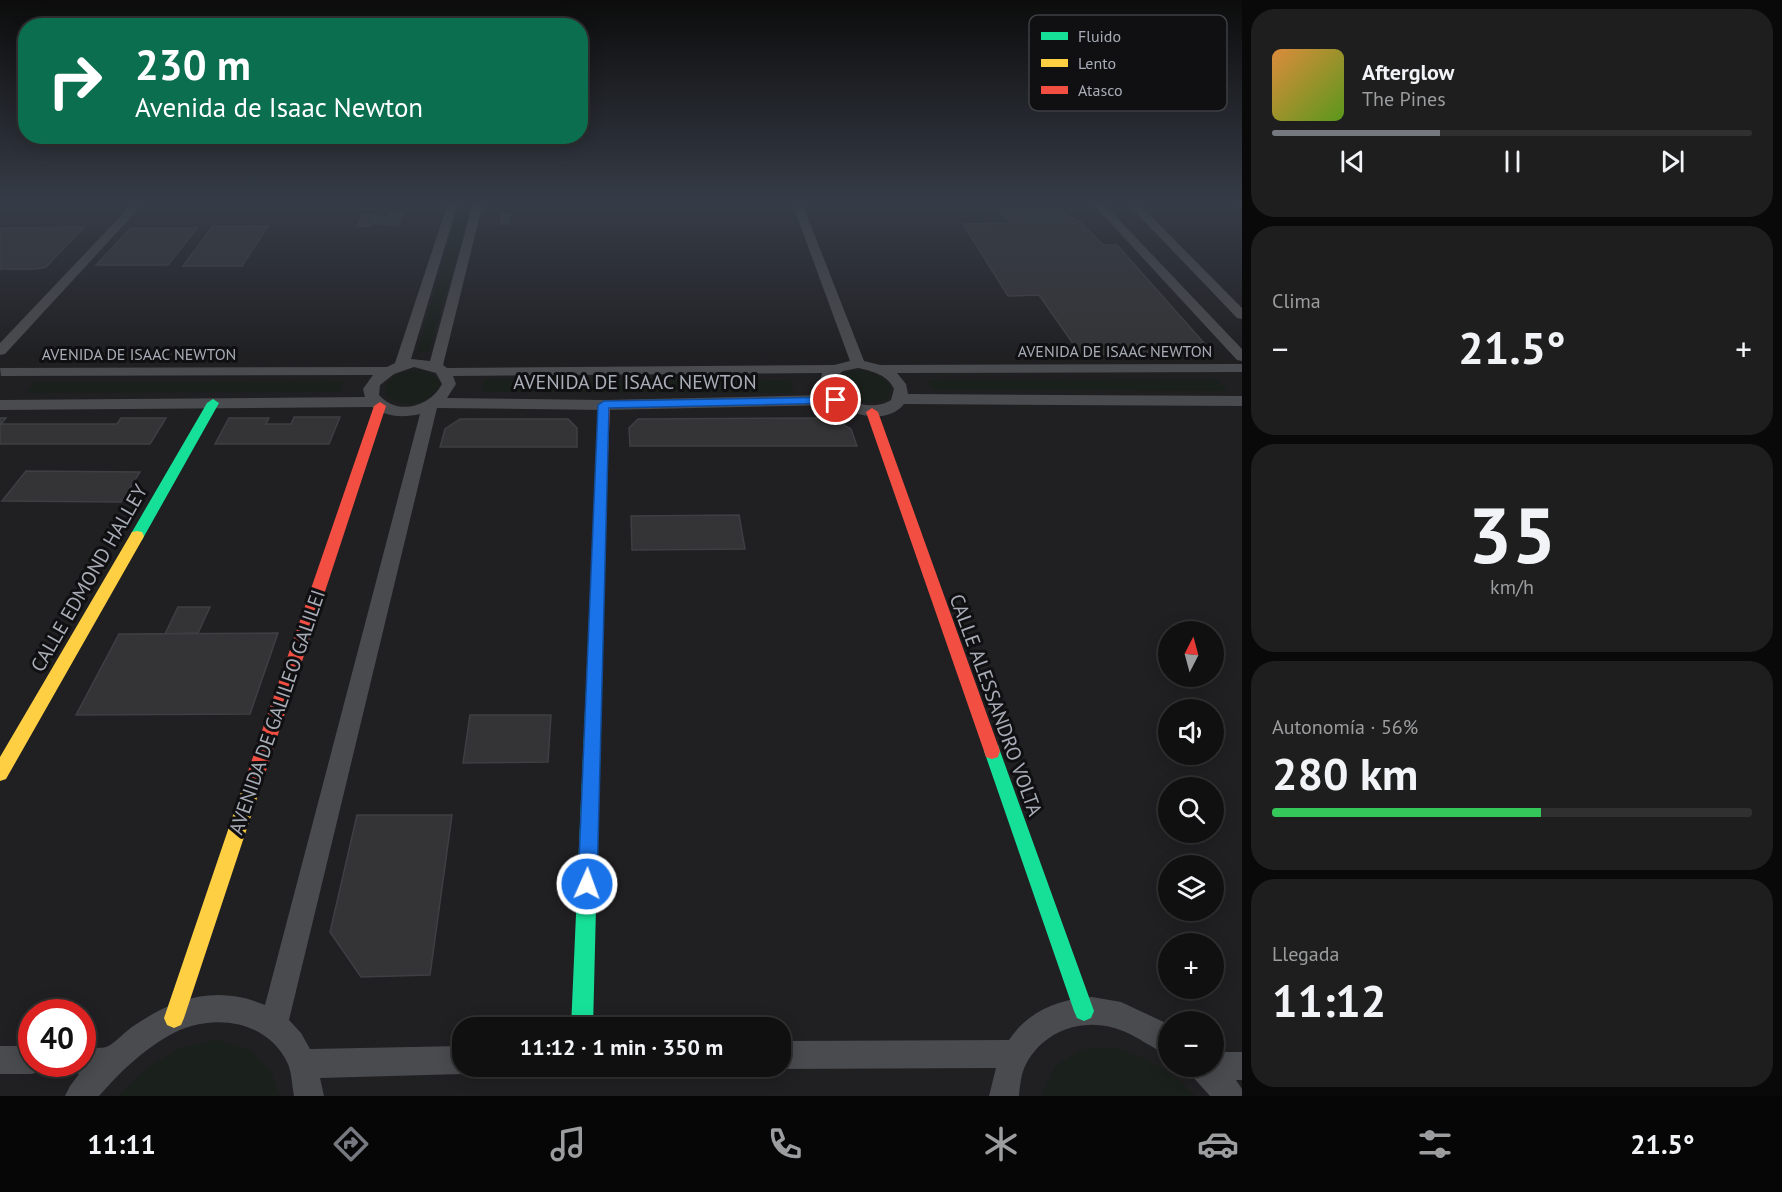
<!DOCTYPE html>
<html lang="es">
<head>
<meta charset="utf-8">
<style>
	body { margin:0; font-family:"PT Sans",sans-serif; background:#1e1e1e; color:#f1f3f6; height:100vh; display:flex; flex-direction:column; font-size:22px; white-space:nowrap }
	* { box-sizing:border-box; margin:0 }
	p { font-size:20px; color:#9c9d9f }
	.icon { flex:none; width:33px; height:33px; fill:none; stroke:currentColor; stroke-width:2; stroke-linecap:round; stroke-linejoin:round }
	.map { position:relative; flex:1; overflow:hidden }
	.sheet { display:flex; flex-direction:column; gap:9px; padding:9px; background:#090909; width:540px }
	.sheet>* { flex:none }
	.top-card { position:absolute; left:18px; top:18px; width:570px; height:126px; border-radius:24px; box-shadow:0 3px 15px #0003,0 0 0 2px #303030; background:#0b6e4f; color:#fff; overflow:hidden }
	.needle { width:39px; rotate:6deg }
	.controls { position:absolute; left:1158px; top:621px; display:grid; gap:12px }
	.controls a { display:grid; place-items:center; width:66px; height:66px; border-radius:50%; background:#101010; box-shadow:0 3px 15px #0003,0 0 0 2px #303030; font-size:30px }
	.speed { position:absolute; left:18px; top:999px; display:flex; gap:12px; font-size:30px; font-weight:700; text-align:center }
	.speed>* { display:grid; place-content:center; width:78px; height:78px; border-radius:50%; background:#101010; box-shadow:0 3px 15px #0003,0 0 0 2px #303030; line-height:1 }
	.speed .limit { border:9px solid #d22; background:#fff; color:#111 }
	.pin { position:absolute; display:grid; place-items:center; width:51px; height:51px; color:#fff; margin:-26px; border:3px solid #fff; border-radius:50%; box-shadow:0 2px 6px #0007 }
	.me { position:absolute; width:66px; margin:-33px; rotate:2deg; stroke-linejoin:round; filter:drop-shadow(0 0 4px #0008) }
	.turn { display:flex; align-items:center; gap:21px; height:126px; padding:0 18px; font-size:27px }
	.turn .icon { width:78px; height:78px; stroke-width:2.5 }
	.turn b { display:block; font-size:42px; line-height:51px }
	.big { font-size:45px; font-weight:800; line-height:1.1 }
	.sheet .widget { flex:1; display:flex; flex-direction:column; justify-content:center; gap:9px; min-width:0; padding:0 21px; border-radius:24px; background:#1e1e1e }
	.sheet .dial { align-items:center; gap:0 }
	.dial b { font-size:78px; line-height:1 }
	.song { display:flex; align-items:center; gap:18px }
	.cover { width:72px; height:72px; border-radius:9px; background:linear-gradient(135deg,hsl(30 70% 55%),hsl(90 70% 35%)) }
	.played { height:6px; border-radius:3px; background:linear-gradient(90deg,#75787e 35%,#303030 35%) }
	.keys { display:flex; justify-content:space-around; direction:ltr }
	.heat { display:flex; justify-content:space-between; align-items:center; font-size:33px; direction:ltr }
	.charge { height:9px; border-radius:4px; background:linear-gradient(90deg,#34c759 56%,#303030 0) }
	.trip { position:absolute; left:452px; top:1017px; width:339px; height:60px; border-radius:24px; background:#101010; box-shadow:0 3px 15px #0003,0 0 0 2px #303030; font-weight:800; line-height:60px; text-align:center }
	.dock { display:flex; height:96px; justify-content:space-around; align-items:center; background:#060606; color:#9c9d9f }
	.dock .icon { width:42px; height:42px }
	.dock .selected { color:#75787e }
	.dock b { font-size:27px; color:#f1f3f6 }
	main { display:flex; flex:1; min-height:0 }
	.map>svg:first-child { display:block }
</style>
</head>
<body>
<main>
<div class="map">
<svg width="1242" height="1096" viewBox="0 0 1242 1096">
	<rect width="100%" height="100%" fill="#161616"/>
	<path fill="#202023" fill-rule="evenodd" d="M0,203H1242V1096H0ZM1168,632H1214V676H1168ZM1168,710H1214V754H1168ZM1168,788H1214V832H1168ZM1168,866H1214V910H1168ZM1168,944H1214V988H1168ZM32,1012H82V1064H32ZM1168,1022H1214V1066H1168ZM462,1028H780V1066H462Z"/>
	<path fill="#1a201b" d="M459,209H470L429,351L417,352Z
		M415,370C427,371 436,372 440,384C433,405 402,410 386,396V384L398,374Z
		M861,370C874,373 885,376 891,388L888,398C872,407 841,404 837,382C842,372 850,371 861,370Z
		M484,379L790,380L794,393L482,392Z
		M1216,379L1228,391L933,390L929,380Z
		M344,381L340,392L26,393L35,382Z
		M217,1040L249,1049L271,1071L280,1096H118L149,1066L183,1047Z
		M1117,1048C1147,1058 1174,1072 1196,1096H1041L1056,1065L1083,1049Z"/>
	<path fill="#343436" stroke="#3e3f42" stroke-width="1.5" d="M1000,209H1057L1080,222L1103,245H1117L1212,352L1190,356L1081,355L1039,295L1008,296L963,224L1009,223Z
		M391,213H404L398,226L373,223L376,217H389Z
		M502,214H510L508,224H500Z
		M363,215H377L372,226H357Z
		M213,226H268L242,266H183Z
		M84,227L46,267L36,269H0V228Z
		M131,228H197L168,265H96Z
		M294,417H340L329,444H215L229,418H269L266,424H291Z
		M0,418H6L1,424H117L121,418H166L150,444H0Z
		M832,418L851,429L857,446H630L629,428L638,419Z
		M460,419H568L577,428V447H440L445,429Z
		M26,471L140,472L121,502L2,501Z
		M739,515L745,549L632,550L631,516Z
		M178,607H210L198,633L165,634Z
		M278,633L250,714L76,715L119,634Z
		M470,715H551L548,762L463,763Z
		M357,815H452L430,975L361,977L330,932Z"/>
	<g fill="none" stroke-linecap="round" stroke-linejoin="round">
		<path fill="#4a4b4e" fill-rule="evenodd" d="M133,203H144L5,354L0,355V343Z
			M448,203H458L411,359L430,361L473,203H483L443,365L447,368L834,365L850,361L792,203H802L864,361L880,365L1242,364V372L897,373L906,384L908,394L1242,396V406L904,404C887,425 855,415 835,405L604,410L437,408L289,1020L301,1033L310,1049L462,1046V1066H474L472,1070L462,1074L320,1078L324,1096H294C292,1086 292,1074 288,1064C267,1018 208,1012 168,1036C142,1051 119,1073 99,1096H65L70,1086L79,1074L72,1071L69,1064H82V1047C89,1047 99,1049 106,1047C115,1044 126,1030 135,1025C177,997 217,985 265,1005L420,414C403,418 387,417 372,407L0,410V400L365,397L363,389L373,375L1,376L0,368L387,367L395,363ZM414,367L436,373L442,384C430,407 397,416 379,395L380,385L394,374ZM858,368C872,371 888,375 894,389L891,400C874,412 829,403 836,376L843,371ZM822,373L820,383L825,395L604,400L447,398L456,384L453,376Z
			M1092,203H1103L1242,349V361L1237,360Z
			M1127,203H1138L1242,308V319L1237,318Z
			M1232,203H1242V206L1233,205Z
			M1092,997L1121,1002L1168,1024V1054C1152,1049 1139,1037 1123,1031C1086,1016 1045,1029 1026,1064C1021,1074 1020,1085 1019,1096H989L996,1068L780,1069L773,1066H780V1041L1009,1040C1028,1011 1059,999 1092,997Z
			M0,1046H32V1064H45L42,1070L32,1074H0Z
			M1214,1052H1242V1080H1236L1242,1089V1096H1210L1192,1076L1188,1066H1214Z"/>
		<path fill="#16e098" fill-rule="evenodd" d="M213,399L219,403L142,540H132L130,536L132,532L207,403Z
			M600,502L606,507L593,1028H571L594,507Z
			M992,743L998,745L1000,751L1094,1011L1091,1018L1084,1021L1077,1018L1074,1011L984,751L986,745Z"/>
		<path fill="#ffcf43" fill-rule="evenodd" d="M137,531L142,532L144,536L142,540L6,779L0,781V757L132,532Z
			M253,774L259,777L262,783L184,1018L181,1025L174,1028L167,1025L164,1018L244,783L247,777Z"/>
		<path fill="#f24e42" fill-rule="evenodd" d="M604,401L610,405L606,507L600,512L594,507L598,405Z
			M380,402L386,406L262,783L259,789L253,792L247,789L244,783L374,406Z
			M872,408L878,412L1000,751L998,757L992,759L986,757L984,751L866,412Z"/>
	</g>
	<linearGradient id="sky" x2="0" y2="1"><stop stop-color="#0c0c0c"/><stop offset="0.57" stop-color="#363c47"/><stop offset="1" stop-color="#363c47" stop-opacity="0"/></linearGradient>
	<rect width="1242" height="356" fill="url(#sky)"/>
	<path fill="#1a73e8" stroke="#114b97" stroke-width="1.5" d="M836,397L840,398V403L609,408L597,884L594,891L587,893L581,891L578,884L598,405L604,401Z"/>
	<g text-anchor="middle" stroke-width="6" stroke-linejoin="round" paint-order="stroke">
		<g font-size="16" fill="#a8acb6" stroke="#101012">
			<text x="1115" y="357">AVENIDA DE ISAAC NEWTON</text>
			<text x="139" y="360">AVENIDA DE ISAAC NEWTON</text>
		</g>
		<g font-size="20" fill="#a8acb6" stroke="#101012">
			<text x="635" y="389">AVENIDA DE ISAAC NEWTON</text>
			<text transform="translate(89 578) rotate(-60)" y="7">CALLE EDMOND HALLEY</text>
			<text transform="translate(996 705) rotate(70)" y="7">CALLE ALESSANDRO VOLTA</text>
			<text transform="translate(277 712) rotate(-71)" y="7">AVENIDA DE GALILEO GALILEI</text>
		</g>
	</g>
	<rect x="1029" y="15" width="198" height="96" rx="9" fill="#101012" stroke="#3e3f43" stroke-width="1.5"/>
	<rect x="1041" y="32" width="27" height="8" fill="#16e098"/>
	<rect x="1041" y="59" width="27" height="8" fill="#ffcf43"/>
	<rect x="1041" y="86" width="27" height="8" fill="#f24e42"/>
	<g font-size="16" fill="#a8acb6">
		<text x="1078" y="42">Fluido</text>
		<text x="1078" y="69">Lento</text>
		<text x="1078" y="96">Atasco</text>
	</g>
</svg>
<div class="controls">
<a><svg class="needle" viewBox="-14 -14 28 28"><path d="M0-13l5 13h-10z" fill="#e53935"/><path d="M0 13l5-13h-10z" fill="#9c9d9f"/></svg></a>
<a><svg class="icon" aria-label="sound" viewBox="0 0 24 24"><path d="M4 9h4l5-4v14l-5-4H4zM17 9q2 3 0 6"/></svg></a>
<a><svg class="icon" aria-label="search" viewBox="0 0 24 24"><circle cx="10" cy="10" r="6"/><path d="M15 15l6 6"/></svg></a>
<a><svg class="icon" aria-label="layers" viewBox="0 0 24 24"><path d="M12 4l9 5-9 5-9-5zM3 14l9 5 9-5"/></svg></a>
<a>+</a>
<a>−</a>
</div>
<div class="speed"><div class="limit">40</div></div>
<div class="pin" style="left:836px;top:400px;background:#d93025"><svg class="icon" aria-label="arrive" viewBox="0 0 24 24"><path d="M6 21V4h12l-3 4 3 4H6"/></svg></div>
<svg class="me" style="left:587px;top:884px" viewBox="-20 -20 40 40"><circle r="17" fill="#1a73e8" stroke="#fff" stroke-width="3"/><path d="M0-11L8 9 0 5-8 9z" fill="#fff"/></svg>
<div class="trip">11:12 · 1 min · 350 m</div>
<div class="top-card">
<div class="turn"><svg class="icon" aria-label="right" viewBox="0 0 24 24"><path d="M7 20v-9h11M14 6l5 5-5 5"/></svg><div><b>230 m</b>Avenida de Isaac Newton</div></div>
</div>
</div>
<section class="sheet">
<div class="widget">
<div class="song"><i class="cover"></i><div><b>Afterglow</b><p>The Pines</p></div></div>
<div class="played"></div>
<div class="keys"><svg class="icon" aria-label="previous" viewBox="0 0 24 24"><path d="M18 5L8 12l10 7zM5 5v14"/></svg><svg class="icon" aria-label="pause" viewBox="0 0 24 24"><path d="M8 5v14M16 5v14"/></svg><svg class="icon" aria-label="next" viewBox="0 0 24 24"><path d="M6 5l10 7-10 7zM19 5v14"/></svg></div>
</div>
<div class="widget"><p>Clima</p>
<div class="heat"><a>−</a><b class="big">21.5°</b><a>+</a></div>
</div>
<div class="widget dial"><b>35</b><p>km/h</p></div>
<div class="widget"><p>Autonomía · 56%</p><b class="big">280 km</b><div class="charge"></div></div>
<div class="widget"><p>Llegada</p><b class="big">11:12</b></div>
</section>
</main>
<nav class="dock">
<b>11:11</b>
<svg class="icon selected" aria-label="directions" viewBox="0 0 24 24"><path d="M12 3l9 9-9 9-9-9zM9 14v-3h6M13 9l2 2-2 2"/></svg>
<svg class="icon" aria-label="music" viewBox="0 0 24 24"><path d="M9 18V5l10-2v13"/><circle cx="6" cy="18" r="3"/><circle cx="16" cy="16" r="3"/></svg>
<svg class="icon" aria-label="phone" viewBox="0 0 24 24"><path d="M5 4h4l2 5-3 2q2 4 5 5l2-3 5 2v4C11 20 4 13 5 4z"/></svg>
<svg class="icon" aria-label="climate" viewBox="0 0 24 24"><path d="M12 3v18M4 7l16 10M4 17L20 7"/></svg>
<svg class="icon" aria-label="car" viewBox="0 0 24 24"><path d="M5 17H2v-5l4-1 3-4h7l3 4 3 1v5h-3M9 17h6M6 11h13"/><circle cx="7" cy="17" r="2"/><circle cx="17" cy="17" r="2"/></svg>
<svg class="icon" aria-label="filters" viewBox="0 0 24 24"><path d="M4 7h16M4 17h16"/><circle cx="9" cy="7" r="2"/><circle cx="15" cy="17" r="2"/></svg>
<b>21.5°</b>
</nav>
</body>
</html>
